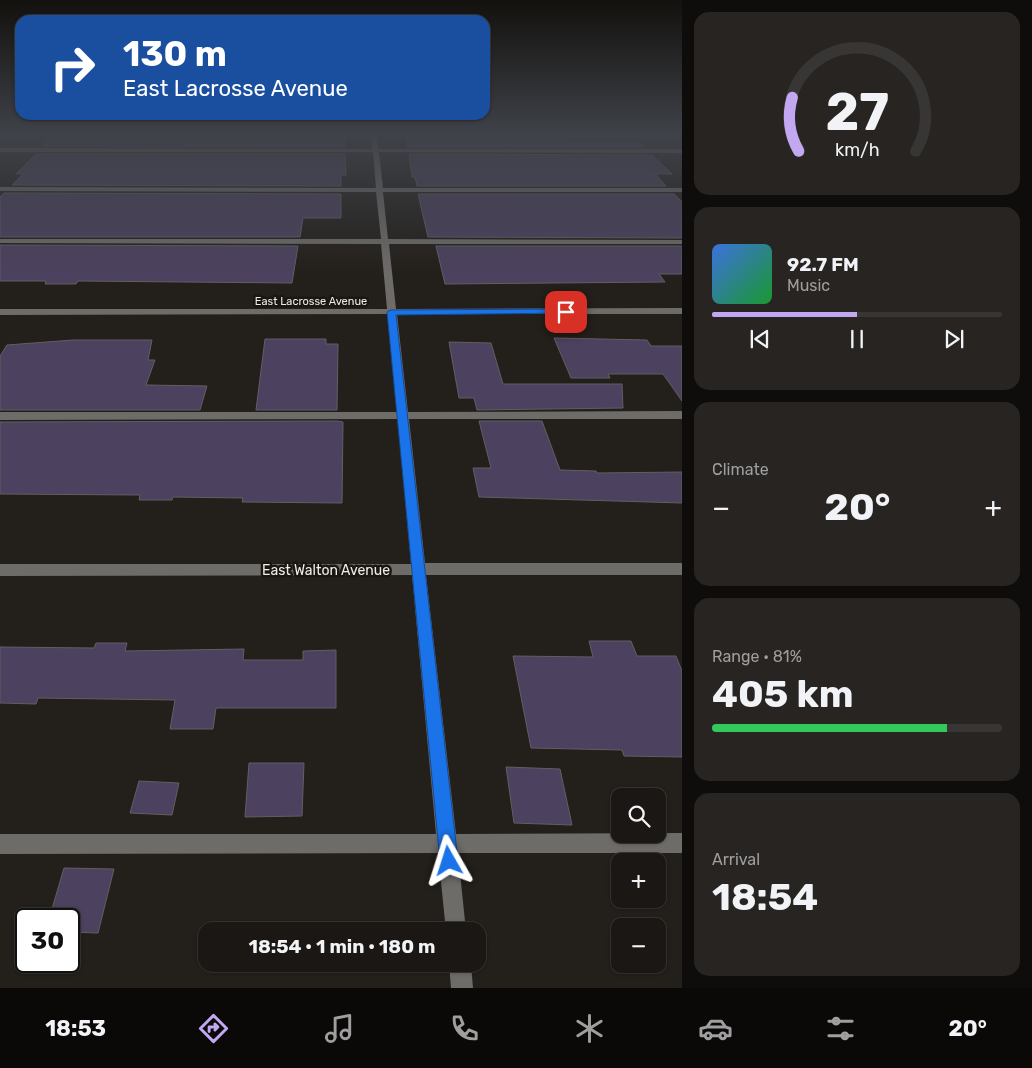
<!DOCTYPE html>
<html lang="en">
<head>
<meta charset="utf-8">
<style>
	body { margin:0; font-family:Rubik,sans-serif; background:#272422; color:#f1f3f6; height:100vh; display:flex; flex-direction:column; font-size:19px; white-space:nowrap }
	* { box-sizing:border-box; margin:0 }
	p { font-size:16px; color:#9f9fa0 }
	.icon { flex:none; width:28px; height:28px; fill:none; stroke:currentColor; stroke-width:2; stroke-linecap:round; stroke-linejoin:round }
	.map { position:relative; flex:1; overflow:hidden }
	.panel { display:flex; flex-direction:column; gap:12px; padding:12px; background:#0e0d0b; width:350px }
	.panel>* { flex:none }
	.banner { position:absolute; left:15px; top:15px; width:475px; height:105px; border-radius:15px; box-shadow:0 1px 4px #0004,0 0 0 1px #383634; background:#1a4fa0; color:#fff; overflow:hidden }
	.tools { position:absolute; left:611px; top:788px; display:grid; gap:10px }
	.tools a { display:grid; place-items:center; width:55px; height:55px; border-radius:10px; background:#1a1714; box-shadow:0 1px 4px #0004,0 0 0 1px #383634; font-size:25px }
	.speed { position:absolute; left:15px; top:908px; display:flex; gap:10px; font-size:25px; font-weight:700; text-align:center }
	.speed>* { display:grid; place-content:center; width:65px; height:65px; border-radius:50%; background:#1a1714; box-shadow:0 1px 4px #0004,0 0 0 1px #383634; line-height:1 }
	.speed .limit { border:2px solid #111; border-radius:8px; background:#fff; color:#111 }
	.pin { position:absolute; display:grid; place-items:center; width:42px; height:42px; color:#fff; margin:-21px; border-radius:10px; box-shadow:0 2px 8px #0006 }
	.me { position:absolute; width:55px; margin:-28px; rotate:354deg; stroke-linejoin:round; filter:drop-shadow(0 0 4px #0008) }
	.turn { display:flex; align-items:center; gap:18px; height:105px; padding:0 25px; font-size:22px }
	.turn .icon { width:65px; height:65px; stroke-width:2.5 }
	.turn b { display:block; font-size:35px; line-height:42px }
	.big { font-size:38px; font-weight:700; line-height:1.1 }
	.panel .tile { flex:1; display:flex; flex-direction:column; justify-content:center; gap:8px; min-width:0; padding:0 18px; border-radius:15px; background:#272422 }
	.panel .dial { align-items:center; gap:0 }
	.dial svg { height:130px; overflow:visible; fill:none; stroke:#383634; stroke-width:7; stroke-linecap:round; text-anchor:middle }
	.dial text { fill:#f1f3f6; stroke:none }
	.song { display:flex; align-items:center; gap:15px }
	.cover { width:60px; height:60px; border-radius:8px; background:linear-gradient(135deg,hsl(220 70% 55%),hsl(130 70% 35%)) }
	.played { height:5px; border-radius:2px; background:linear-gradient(90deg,#c4a7f1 50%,#383634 50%) }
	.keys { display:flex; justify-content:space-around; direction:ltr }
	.heat { display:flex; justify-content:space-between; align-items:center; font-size:28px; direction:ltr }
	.charge { height:8px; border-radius:4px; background:linear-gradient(90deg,#34c759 81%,#383634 0) }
	.trip { position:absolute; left:198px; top:922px; width:288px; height:50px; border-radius:15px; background:#1a1714; box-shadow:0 1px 4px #0004,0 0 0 1px #383634; font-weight:700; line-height:50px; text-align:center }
	.tabs { display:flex; height:80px; justify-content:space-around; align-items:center; background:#0a0908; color:#9f9fa0 }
	.tabs .icon { width:35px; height:35px }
	.tabs .on { color:#c4a7f1 }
	.tabs b { font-size:22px; color:#f1f3f6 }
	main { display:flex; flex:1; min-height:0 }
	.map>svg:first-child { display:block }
</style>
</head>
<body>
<main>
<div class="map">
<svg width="682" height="988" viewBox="0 0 682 988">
	<rect width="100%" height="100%" fill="#231f1a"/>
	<path fill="#4c415e" stroke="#615f65" d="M53,136H345V147L43,146Z
		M406,136H561L565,142H639L644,147H407Z
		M36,154H345L346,175H341V186L12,185L23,174H16Z
		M409,154L652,155L672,174H655L666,186H417L415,177H412Z
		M4,193L341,194V218H303L300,237H0V197Z
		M418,194H674L682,202V238L428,237Z
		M0,245L298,246L292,283L78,281L76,284H45L46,281H0Z
		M436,246H682V274H659L665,282L445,284Z
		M554,338L647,340L651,346H682V401L663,374H608L610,378H571Z
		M265,339H326V344H338L337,410H256Z
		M73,340H152L148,360H155L146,385L207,386L200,410H0V356L7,345Z
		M449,342L491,343L503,384H622L623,408L477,410L474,398H459Z
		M337,421L343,422L342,503L242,502L243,498L173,497L172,500H139L140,495L0,494V422Z
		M479,421H542L560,470L596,471L597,473L682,472V503L479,497L473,468H491Z
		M589,641H631L637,656H676L682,671V757L624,756L622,750L531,748L513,656L593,657Z
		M96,643H127L125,651L244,649L243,660H303V651L336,650V708H216L213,729H170L175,700L38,698L36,704L0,703V647L94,648Z
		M249,763H304L302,816L245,817Z
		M506,767L560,769L572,825L514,823Z
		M139,781L179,783L172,815L130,813Z
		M64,868L114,869L98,933L69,932V919H49Z"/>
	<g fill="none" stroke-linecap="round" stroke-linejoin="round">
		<path fill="#6e6c69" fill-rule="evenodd" d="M371,136H377L378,149H682V153L379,152L383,188H682V192H383L388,239L682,240V244H389L396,309L682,308V314H397L408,412L682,411V419H409L425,563H682V575H426L456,834L682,833V853H458L466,931H446L438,853L0,854V834H436L412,575L0,576V564H411L398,419L0,420V412H397L388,314L0,315V309H387L381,244L0,243V239H381L376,192L0,191V187L376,188L373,152H0V148L372,149Z
			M449,964H471L473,988H451Z"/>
	</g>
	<linearGradient id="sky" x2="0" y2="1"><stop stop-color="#13110e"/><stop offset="0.49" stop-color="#3f4249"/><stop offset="1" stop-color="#3f4249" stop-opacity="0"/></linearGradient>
	<rect width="682" height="275" fill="url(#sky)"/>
	<path fill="#1a73e8" stroke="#114b97" d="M566,309L569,310V313L396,315L458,861L455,868L449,870L443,868L440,861L387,312L391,310Z"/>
	<g text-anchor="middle" stroke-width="5" stroke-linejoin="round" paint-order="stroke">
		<g font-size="11" fill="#eeebe8" stroke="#1a1611">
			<text x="311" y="305">East Lacrosse Avenue</text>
		</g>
		<g font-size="14" fill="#eeebe8" stroke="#1a1611">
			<text x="326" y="575">East Walton Avenue</text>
		</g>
	</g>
</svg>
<div class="tools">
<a><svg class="icon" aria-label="search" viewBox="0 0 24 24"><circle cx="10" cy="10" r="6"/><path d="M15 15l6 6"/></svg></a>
<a>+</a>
<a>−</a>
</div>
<div class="speed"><div class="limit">30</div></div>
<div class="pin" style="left:566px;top:312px;background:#d93025"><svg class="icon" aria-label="arrive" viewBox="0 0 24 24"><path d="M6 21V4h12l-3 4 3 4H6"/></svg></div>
<svg class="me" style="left:449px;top:861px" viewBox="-20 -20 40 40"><path d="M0-17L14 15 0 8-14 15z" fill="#1a73e8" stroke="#fff" stroke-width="4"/></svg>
<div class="trip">18:54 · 1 min · 180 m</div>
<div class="banner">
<div class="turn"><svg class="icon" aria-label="right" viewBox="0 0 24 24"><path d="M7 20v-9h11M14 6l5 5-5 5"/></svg><div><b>130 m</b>East Lacrosse Avenue</div></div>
</div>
</div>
<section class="panel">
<div class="tile dial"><svg viewBox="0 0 100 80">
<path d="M14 69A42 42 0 1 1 86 69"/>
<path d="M14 69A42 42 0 0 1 10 36" stroke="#c4a7f1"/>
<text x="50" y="56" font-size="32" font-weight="700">27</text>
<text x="50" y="72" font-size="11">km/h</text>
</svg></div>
<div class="tile">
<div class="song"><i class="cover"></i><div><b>92.7 FM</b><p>Music</p></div></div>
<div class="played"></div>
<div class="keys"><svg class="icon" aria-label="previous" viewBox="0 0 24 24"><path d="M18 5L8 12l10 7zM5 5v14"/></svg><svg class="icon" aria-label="pause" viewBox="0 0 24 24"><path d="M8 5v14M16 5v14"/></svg><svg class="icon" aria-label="next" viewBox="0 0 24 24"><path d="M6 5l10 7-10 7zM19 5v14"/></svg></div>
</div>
<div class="tile"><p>Climate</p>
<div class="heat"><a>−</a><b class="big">20°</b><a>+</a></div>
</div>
<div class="tile"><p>Range · 81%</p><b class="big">405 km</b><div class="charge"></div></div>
<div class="tile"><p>Arrival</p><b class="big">18:54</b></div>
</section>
</main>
<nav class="tabs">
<b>18:53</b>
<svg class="icon on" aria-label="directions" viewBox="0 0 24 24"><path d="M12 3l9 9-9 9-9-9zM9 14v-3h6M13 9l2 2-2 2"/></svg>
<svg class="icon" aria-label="music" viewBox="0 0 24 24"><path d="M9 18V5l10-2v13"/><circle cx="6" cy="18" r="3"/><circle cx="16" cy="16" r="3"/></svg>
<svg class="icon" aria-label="phone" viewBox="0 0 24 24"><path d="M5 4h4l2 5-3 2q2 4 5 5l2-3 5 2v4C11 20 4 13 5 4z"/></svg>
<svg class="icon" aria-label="climate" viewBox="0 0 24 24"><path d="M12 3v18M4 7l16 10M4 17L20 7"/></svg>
<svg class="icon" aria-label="car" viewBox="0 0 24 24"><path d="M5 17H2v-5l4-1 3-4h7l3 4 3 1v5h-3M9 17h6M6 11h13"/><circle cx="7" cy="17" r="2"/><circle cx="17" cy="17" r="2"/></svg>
<svg class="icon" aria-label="filters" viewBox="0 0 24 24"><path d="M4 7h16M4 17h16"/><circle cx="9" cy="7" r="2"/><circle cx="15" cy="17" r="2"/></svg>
<b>20°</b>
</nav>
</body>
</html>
